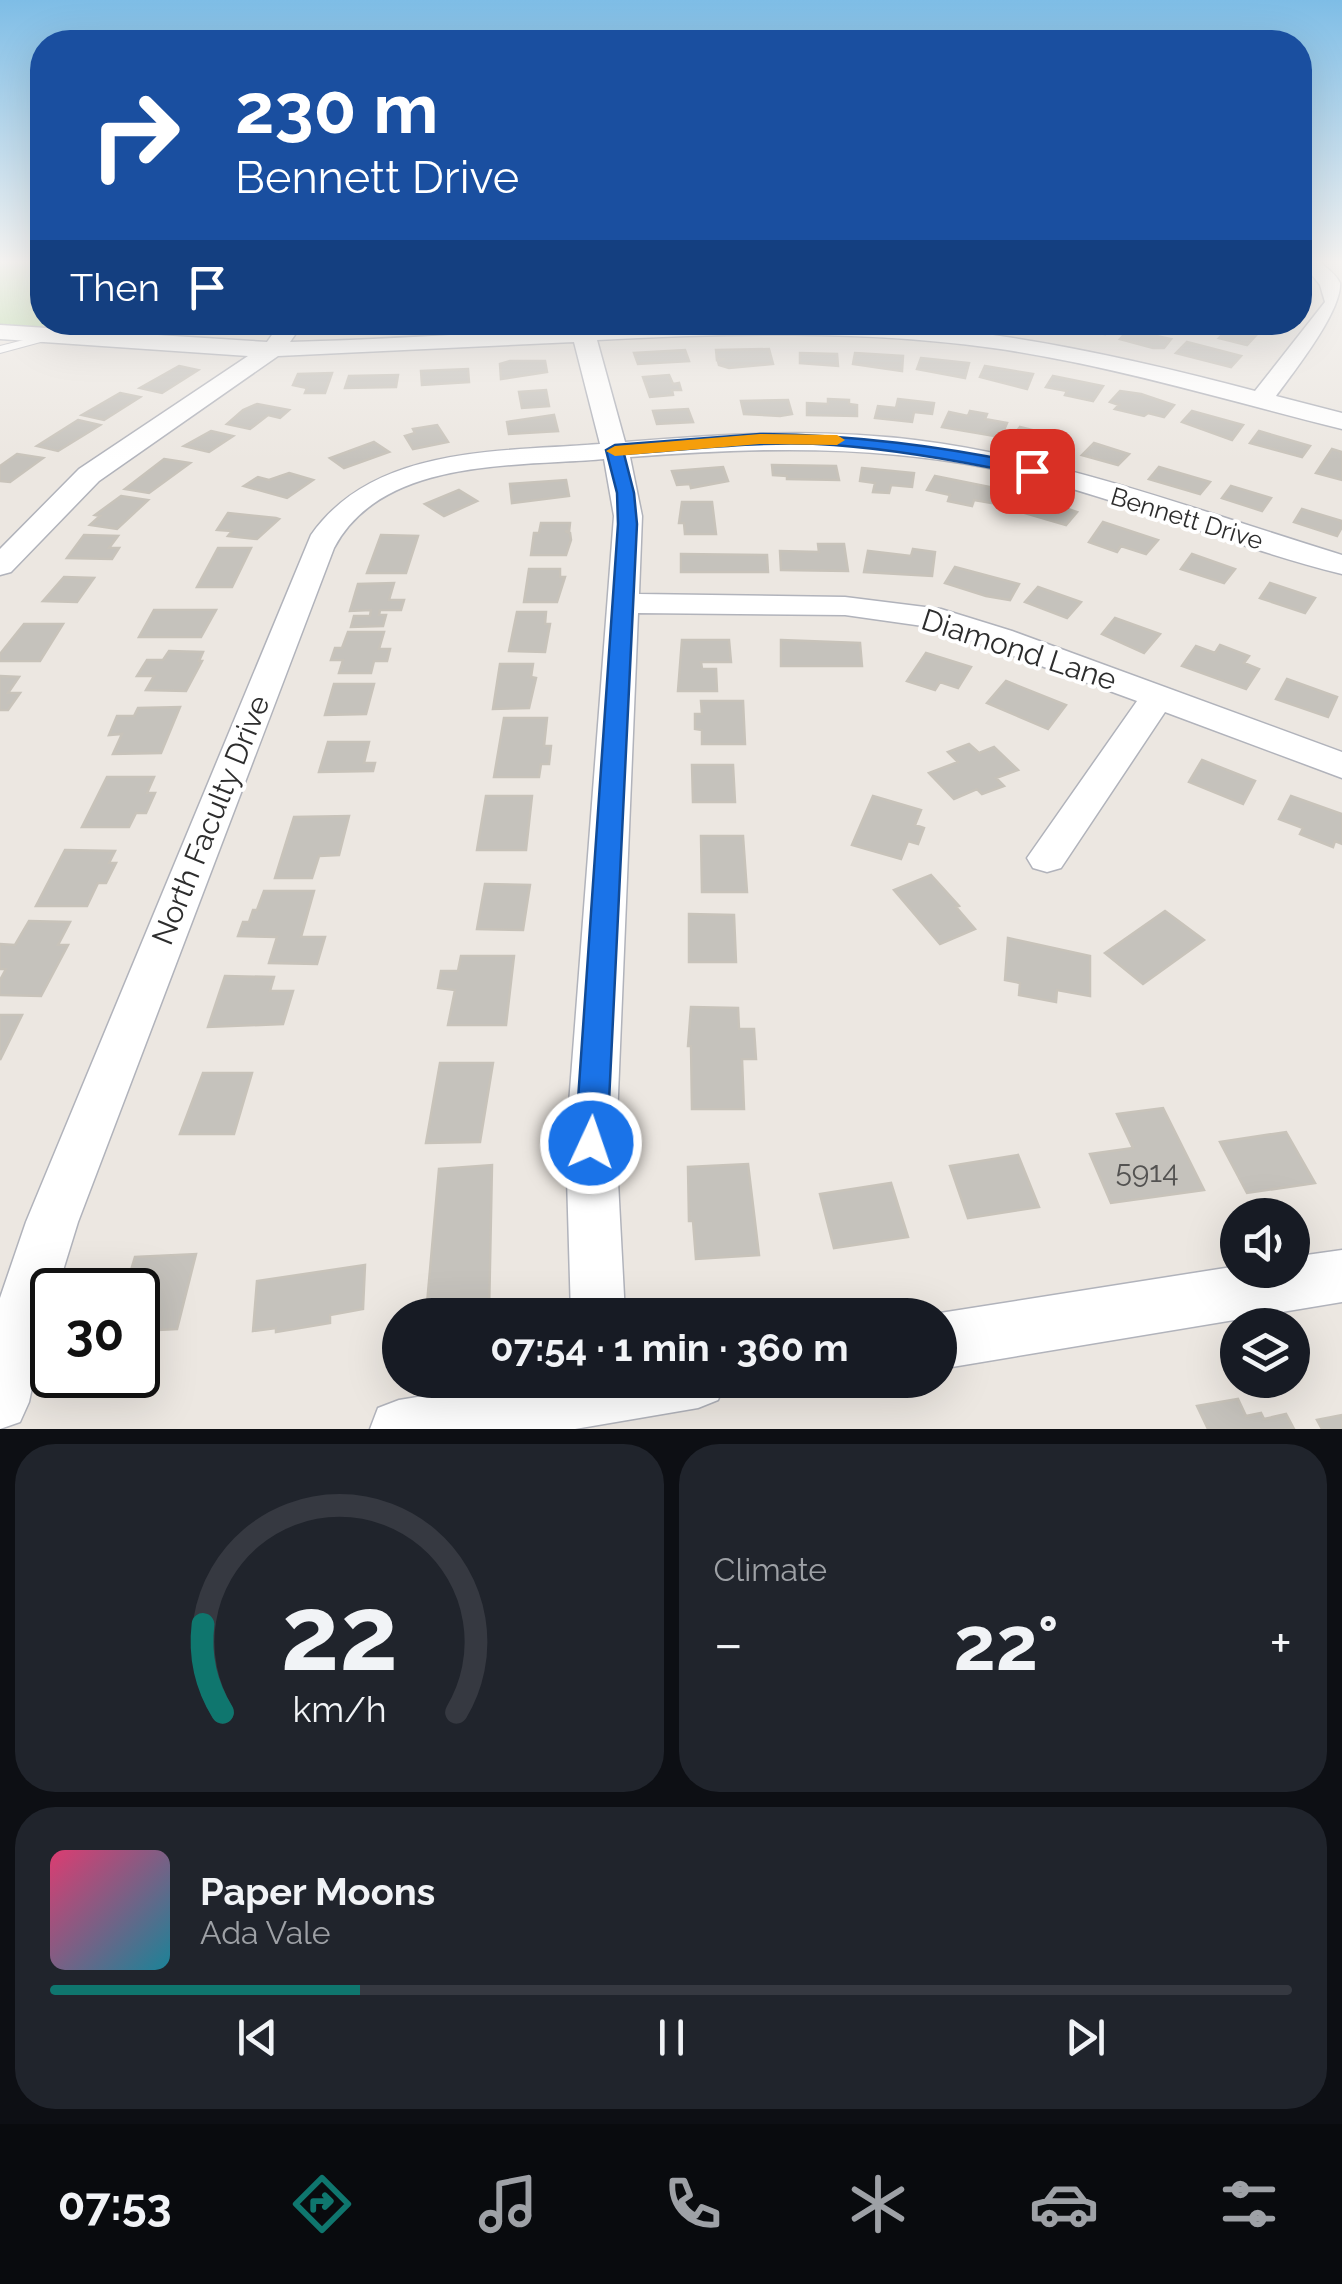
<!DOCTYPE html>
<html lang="en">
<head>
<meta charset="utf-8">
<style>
	body { margin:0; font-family:Raleway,sans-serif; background:#20242c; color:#f1f3f6; height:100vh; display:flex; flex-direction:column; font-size:38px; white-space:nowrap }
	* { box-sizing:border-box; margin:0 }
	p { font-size:32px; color:#9ea1a6 }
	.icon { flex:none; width:55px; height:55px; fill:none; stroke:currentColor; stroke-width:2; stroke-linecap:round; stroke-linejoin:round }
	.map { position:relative; height:1429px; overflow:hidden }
	.sheet { display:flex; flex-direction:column; gap:15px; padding:15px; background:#0d0f14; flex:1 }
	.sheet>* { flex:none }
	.guide { position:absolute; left:30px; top:30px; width:1282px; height:305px; border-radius:40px; box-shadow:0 10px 40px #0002; background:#1a4fa0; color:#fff; overflow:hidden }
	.tools { position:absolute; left:1220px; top:1198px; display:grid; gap:20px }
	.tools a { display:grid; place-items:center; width:90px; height:90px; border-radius:50%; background:#171b24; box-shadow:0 10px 40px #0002; font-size:50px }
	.speed { position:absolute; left:30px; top:1268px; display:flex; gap:20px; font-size:50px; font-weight:700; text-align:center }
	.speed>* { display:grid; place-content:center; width:130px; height:130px; border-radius:50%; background:#171b24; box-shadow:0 10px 40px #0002; line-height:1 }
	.speed .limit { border:5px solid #111; border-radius:15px; background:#fff; color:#111 }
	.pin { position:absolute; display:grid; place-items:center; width:85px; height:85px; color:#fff; margin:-42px; border-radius:20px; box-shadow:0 5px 15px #0006 }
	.me { position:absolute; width:110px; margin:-55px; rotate:3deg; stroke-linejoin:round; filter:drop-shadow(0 0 8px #0008) }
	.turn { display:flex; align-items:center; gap:35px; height:210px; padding:0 40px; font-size:45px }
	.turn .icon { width:130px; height:130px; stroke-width:2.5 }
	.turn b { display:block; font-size:70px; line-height:85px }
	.then { display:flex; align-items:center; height:95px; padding:0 40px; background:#0003; gap:20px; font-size:38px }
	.big { font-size:75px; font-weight:700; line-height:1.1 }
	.sheet .tile { flex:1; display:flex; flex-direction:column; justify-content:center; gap:15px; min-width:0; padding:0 35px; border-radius:40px; background:#20242c }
	.sheet .dial { align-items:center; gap:0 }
	.dial svg { height:260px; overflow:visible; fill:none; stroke:#363941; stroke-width:7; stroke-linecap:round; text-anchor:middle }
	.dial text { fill:#f1f3f6; stroke:none }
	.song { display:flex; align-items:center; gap:30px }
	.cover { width:120px; height:120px; border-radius:15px; background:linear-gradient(135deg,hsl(340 70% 55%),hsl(190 70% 35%)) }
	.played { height:10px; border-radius:5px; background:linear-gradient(90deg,#0f766e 25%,#363941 25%) }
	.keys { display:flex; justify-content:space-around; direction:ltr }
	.heat { display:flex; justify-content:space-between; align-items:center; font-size:55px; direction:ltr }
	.sheet .tiles { flex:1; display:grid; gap:15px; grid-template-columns:1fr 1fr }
	.tile:last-child { grid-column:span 2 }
	.trip { position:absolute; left:382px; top:1298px; width:575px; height:100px; border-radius:50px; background:#171b24; box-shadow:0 10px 40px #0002; font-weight:700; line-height:100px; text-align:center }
	.menu { display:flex; height:160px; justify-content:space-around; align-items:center; background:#090b0e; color:#9ea1a6 }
	.menu .icon { width:70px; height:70px }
	.menu .on { color:#0f766e }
	.menu b { font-size:45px; color:#f1f3f6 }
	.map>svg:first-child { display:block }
</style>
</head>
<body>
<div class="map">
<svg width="1342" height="1429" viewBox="0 0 1342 1429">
	<rect width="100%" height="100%" fill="#ece7e1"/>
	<path fill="#b9dca4" d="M0,260H42V322L140,323L132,333L0,324Z"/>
	<path fill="#c5c2bc" stroke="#c8c3ba" stroke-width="2.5" d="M1063,322H1095L1110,325L1105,334L1061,326Z
		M1231,326L1259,332L1247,345L1219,338Z
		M1128,330L1171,339L1164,348H1153L1120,339Z
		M1187,342L1241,356L1231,367L1176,353Z
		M769,349L773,364L729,368L719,365L718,361L725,359L717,360L716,350Z
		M685,350L689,361L638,364L634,353Z
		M800,353L837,354L838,366L800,363Z
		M855,353L903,356L902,371L853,364Z
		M921,358L969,363L965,378L917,369Z
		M510,361H545L547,372L501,379L500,364Z
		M179,366L198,370L162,393L140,388Z
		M985,366L1033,374L1027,389L980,377Z
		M468,369L469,382L422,385L421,371Z
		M332,373L325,393H305L307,388L293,385L298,374Z
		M398,375L396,387L345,388L349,376Z
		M669,375L673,384L679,383L681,390H672L673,395L650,397L643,377Z
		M1053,376L1103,386L1093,401L1065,395L1067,391L1046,387Z
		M546,390L549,406L522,408L519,392Z
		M1120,391L1141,394L1174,405L1164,417L1148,413L1144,416L1115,409L1119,405L1110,402Z
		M120,393L140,397L104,420L82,415Z
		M828,399L849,400V404L857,405V416L807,415V403L828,404Z
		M898,399L934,403L932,414L914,412L912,422L875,418L878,406L896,408Z
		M788,400L792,414L780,416L744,414L741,401Z
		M257,404L289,410L280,418L268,415L250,429L227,424L243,410Z
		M688,409L693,422L657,424L653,411Z
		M970,411L987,414L985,419L1007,423L1001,437L942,427L949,412L968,416Z
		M1192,411L1243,425L1232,440L1182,422Z
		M554,415L558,431L509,434L507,422Z
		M78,420L100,425L58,451L37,446Z
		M437,425L448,442L413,449L405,436L415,433L413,429Z
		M1020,427L1056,436L1048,447L1011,438Z
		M211,431L233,436L209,452L184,446Z
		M1259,431L1310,446L1302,457L1250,443Z
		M374,442L389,452L344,468L330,458Z
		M1094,443L1129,454L1118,465L1082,455Z
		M1332,449L1342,452V480L1316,473Z
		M17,454L43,458L10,482L0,481V466Z
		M164,459L190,463L149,493L125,489Z
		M772,465L836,466L839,480L787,479V476L773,475Z
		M723,467L728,481L691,488L690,484L677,485L672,471Z
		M1159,467L1210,482L1200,494L1149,479Z
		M862,468L914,473L912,487L891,485L889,493L873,492L875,483L860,481Z
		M289,473L313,480L287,498L244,486L258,477L269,480Z
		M935,476L999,489L992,503L974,500L972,506L948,501L950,495L927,490Z
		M566,480L569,496L512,503L510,484Z
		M1231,486L1271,498L1262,511L1222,498Z
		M459,490L477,501L444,516L425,504Z
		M1015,494L1039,499L1077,512L1066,525L1004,507Z
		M121,496L148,500L117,529L90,525L100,516L95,515Z
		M682,502H712L716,534H685L684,523H679Z
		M1302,509L1342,521V527L1337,536L1294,522Z
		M228,513L276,518L279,519L257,539L228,536L232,531L217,530Z
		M1103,522L1158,540L1146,554L1121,546L1117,552L1089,542Z
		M541,523H570L569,532L565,531L570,533L571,540L566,555H531L534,533H539Z
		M84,535L118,536L109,548H119L112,559L67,558Z
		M381,535L418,536L406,573H367Z
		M818,544H844L848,571L781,570L780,551L819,552Z
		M218,548H251L232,587H197Z
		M913,549L935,552L932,576L864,572L868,551L911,556Z
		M681,554L767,555L768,572H681Z
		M1192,554L1235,569L1224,583L1181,569Z
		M955,567L1019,584L1010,600L986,596L945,583Z
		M529,569H560V577H565L557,602H524Z
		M64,577L94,578L77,602L43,601Z
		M394,583L389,600H404L401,610H380L379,615H386L383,626L351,627L354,616H370L371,610L350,611L358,584Z
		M1270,583L1315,598L1305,613L1260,598Z
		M1038,587L1081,602L1067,618L1025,602Z
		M154,610H216L201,637H139Z
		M517,612H546L545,624H550L545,652L509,651Z
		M1115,618L1160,634L1144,653L1102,634Z
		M24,624H63L40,661H0V654Z
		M348,632H384L379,649H390L387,661H374L371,673H339L343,660H331L335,648H342Z
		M682,640H729L731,662H701L702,669H716L717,691H678Z
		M781,640L860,643L862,666H781Z
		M1220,645L1249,656L1244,663L1259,669L1246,689L1182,666L1196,646L1215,653Z
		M169,651L203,652L199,661H202L186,691L146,690L154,676H137L147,660H163Z
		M926,653L971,667L958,688L940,682L935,690L907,681Z
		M500,664H533L531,677L536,678L529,708L493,709Z
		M0,676L19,677L8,693H20L8,710H0Z
		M1287,679L1337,697L1328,717L1276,699Z
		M1006,681L1066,705L1048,729L987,703Z
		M334,684H374L366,714L325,715Z
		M701,701H743L745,744H702V730L695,729V714H702Z
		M180,707L161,753L113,754L122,734L109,735L117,716H134L138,708Z
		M504,718H547L544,746H551L549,764H541L539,777H494Z
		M328,742H369L364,763H375L373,771L319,772Z
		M969,744L979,753L994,747L1018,770L996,778L1004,786L982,794L977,789L954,799L929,773L958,762L948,752Z
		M1202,760L1255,781L1243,804L1189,782Z
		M692,765H733L735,802H693Z
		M107,777H154L147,793H155L146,813H136L129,827H82Z
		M486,796H532L526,850H477Z
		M873,796L921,810L915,825L924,828L918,844L908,841L901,859L852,845Z
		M1291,796L1342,814V844L1335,841L1333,847L1300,834L1303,828L1279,819Z
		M349,816L339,855L319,856L312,878H275L294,817Z
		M701,836H743L747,892H702Z
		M65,850L115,851L109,863H116L106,883H98L87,906H36Z
		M931,875L959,906L956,907L975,929L940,944L894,890Z
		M485,884L530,885L523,930L477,929Z
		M264,891H314L301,937H325L317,964L269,963L277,937L238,936L243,922H249L253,910H257Z
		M1165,911L1204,940L1143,984L1105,953Z
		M689,914L734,915L736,962H689Z
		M29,921L70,922L58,945H68L41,996L0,995V980L6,969H0V944L15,945Z
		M1008,938L1090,956V996L1057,990L1056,1002L1019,995L1020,983L1005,980Z
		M461,956H514L506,1025H448L455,990L438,988L441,971H458Z
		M225,976L274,977L270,991H293L283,1024L208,1027Z
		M691,1007L738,1008L739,1029H754L756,1059H742L744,1109H692L691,1046H688Z
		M0,1015H22L0,1060Z
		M440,1063H493L480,1142L426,1143Z
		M203,1073H252L234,1134H180Z
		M1163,1108L1204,1190L1111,1203L1090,1154L1133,1148L1117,1114Z
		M1286,1132L1315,1183L1247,1193L1220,1142Z
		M1018,1155L1039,1207L968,1218L950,1166Z
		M748,1164L759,1255L696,1259L693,1221H689L688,1167Z
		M492,1165L489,1315H426L439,1169Z
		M891,1183L908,1237L834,1248L820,1194Z
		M196,1254L177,1329L138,1331V1290H125L135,1257Z
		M365,1265L363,1309L330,1315V1323L276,1332V1328L253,1331L257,1281Z
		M1238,1399L1246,1416L1261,1413L1264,1419L1286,1414L1294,1429H1208L1197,1406Z
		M1342,1415V1429H1322L1317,1420Z"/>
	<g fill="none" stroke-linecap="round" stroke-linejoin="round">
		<defs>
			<path id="service" d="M55,332L61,335L59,337L0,353V346Z"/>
			<path id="minor" d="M1300,260H1318C1325,267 1336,274 1340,283C1342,311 1293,373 1276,396L1342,413V429C1226,400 1111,365 993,348C861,330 729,333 597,340L625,442C722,434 819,428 915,440C1061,458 1202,512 1342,555V574C1229,546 1122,498 1008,472C882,444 757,447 630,457L642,516L639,594L845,597L941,609L1012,631L1342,752V778L1165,712L1061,868L1047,872L1033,868L1027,858L1137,701L937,628L845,615L638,613L616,1143L625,1315H571L566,1143L614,516L604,459C516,467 382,457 334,548L78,1222L57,1290H52L29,1402L20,1422L0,1429V1298L26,1222L311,535C374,445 502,452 600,444L574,342L278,356L99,481L11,572L0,575V549L79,469L248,356L0,339V325L267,342L281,322H304L290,342C484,338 679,313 874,323C1003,330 1130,358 1255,391L1325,302L1320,285Z
				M1342,1250V1302L940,1369V1315H936L940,1313L1238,1266V1270H1292V1257Z
				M521,1380H726L718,1400L698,1408L575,1429H370L378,1408L399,1400Z"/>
		</defs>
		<use href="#service" stroke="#b1b3bb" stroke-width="2"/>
		<use href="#minor" stroke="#b1b3bb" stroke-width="3"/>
		<use href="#service" fill="#fff" fill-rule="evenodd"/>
		<use href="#minor" fill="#fff" fill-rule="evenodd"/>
	</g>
	<linearGradient id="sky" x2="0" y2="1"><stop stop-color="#7ebde6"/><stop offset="0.57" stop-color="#f6f4f2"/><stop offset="1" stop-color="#f6f4f2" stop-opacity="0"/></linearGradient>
	<rect width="1342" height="460" fill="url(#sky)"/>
	<path fill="#1a73e8" stroke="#114b97" stroke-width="2.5" d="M760,434C855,435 940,446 1032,465L1041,471L1032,476C966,462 901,450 834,445C764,440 694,449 624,454L634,493L637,524L607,1143L603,1153L591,1157L580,1153L575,1143L618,524L617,493L606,450L615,445Z"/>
	<path fill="#f59e0b" d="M760,434L837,435L845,440L837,445L760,444L615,456L606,451L615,446Z"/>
	<g text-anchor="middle" stroke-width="8" stroke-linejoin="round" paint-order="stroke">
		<g font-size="25" fill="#2d2d2d" stroke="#fff">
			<text transform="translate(1187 518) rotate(17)" y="9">Bennett Drive</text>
		</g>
		<g font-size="30" fill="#2d2d2d" stroke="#fff">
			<text transform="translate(1019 650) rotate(18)" y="10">Diamond Lane</text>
			<text transform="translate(211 820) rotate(-68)" y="10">North Faculty Drive</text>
		</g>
		<g font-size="30" fill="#535251">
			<text x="1147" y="1182">5914</text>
		</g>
	</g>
</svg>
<div class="tools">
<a><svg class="icon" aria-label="sound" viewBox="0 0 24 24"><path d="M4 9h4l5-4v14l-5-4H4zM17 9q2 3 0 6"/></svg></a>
<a><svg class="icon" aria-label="layers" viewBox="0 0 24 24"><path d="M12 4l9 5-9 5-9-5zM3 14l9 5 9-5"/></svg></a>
</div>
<div class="speed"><div class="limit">30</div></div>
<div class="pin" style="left:1032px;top:471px;background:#d93025"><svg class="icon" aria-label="arrive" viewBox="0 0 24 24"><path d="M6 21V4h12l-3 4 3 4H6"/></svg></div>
<svg class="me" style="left:591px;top:1143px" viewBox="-20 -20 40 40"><circle r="17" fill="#1a73e8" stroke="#fff" stroke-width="3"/><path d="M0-11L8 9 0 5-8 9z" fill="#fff"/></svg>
<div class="trip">07:54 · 1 min · 360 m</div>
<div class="guide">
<div class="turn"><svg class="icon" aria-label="right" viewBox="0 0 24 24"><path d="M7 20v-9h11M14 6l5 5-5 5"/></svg><div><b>230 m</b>Bennett Drive</div></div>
<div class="then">Then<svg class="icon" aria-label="arrive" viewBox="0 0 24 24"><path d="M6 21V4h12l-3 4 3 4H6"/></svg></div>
</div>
</div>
<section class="sheet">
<div class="tiles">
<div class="tile dial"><svg viewBox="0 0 100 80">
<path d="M14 69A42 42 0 1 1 86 69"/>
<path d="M14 69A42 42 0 0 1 8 42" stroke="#0f766e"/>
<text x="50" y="56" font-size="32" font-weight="700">22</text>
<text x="50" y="72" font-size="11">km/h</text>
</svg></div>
<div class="tile"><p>Climate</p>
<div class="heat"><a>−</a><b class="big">22°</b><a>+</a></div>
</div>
<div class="tile">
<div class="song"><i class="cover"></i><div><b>Paper Moons</b><p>Ada Vale</p></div></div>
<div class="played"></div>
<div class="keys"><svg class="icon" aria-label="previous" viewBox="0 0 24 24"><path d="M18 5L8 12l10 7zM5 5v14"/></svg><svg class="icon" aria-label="pause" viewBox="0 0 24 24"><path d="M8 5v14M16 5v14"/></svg><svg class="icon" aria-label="next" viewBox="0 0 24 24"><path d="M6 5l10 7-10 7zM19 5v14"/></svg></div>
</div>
</div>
</section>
<nav class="menu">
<b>07:53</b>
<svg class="icon on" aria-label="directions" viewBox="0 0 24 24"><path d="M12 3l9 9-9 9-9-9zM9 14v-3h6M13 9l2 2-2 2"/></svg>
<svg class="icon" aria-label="music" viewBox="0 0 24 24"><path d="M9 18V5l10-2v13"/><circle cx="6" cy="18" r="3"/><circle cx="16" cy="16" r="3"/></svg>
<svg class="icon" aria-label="phone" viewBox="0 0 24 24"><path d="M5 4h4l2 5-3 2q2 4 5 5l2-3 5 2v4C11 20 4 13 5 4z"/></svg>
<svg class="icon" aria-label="climate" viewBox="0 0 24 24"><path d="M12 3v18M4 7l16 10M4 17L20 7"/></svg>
<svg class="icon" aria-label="car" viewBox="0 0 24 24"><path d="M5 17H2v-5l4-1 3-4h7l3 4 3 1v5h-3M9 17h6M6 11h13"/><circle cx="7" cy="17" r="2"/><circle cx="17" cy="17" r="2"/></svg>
<svg class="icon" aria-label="filters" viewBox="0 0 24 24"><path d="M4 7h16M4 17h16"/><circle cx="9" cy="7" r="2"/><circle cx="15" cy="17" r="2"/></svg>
</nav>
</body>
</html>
